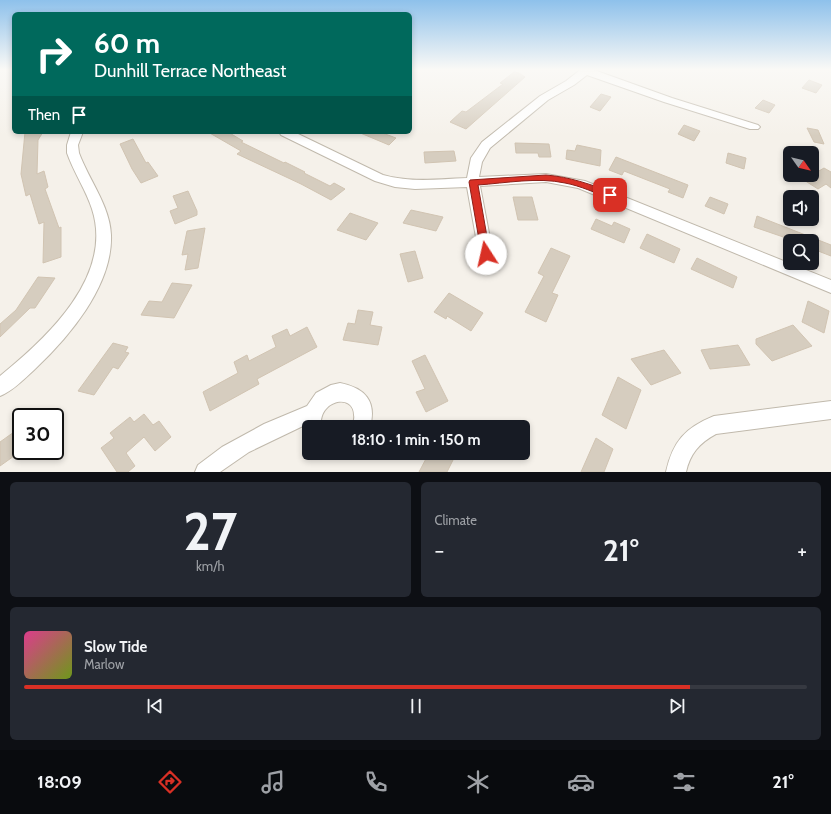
<!DOCTYPE html>
<html lang="en">
<head>
<meta charset="utf-8">
<style>
	body { margin:0; font-family:Cabin,sans-serif; background:#242831; color:#f1f3f6; height:100vh; display:flex; flex-direction:column; font-size:15px; white-space:nowrap }
	* { box-sizing:border-box; margin:0 }
	p { font-size:13px; color:#9ea1a6 }
	.icon { flex:none; width:22px; height:22px; fill:none; stroke:currentColor; stroke-width:2; stroke-linecap:round; stroke-linejoin:round }
	.map { position:relative; height:472px; overflow:hidden }
	.panel { display:flex; flex-direction:column; gap:10px; padding:10px; background:#0d0f14; flex:1 }
	.panel>* { flex:none }
	.hud { position:absolute; left:12px; top:12px; width:400px; height:122px; border-radius:6px; box-shadow:0 2px 6px #0003; background:#00695c; color:#fff; overflow:hidden }
	.needle { width:26px; rotate:124deg }
	.fabs { position:absolute; left:783px; top:146px; display:grid; gap:8px }
	.fabs a { display:grid; place-items:center; width:36px; height:36px; border-radius:6px; background:#171b24; box-shadow:0 2px 6px #0003; font-size:20px }
	.speed { position:absolute; left:12px; top:408px; display:flex; gap:8px; font-size:20px; font-weight:700; text-align:center }
	.speed>* { display:grid; place-content:center; width:52px; height:52px; border-radius:50%; background:#171b24; box-shadow:0 2px 6px #0003; line-height:1 }
	.speed .limit { border:2px solid #111; border-radius:6px; background:#fff; color:#111 }
	.pin { position:absolute; display:grid; place-items:center; width:34px; height:34px; color:#fff; margin:-17px; border-radius:8px; box-shadow:0 2px 6px #0006 }
	.me { position:absolute; width:44px; margin:-22px; rotate:350deg; stroke-linejoin:round; filter:drop-shadow(0 0 3px #0008) }
	.turn { display:flex; align-items:center; gap:14px; height:84px; padding:0 16px; font-size:18px }
	.turn .icon { width:52px; height:52px; stroke-width:2.5 }
	.turn b { display:block; font-size:28px; line-height:34px }
	.then { display:flex; align-items:center; height:38px; padding:0 16px; background:#0003; gap:8px; font-size:15px }
	.big { font-size:30px; font-weight:700; line-height:1.1 }
	.panel .card { flex:1; display:flex; flex-direction:column; justify-content:center; gap:6px; min-width:0; padding:0 14px; border-radius:6px; background:#242831 }
	.panel .dial { align-items:center; gap:0 }
	.dial b { font-size:52px; line-height:1 }
	.song { display:flex; align-items:center; gap:12px }
	.cover { width:48px; height:48px; border-radius:6px; background:linear-gradient(135deg,hsl(330 70% 55%),hsl(80 70% 35%)) }
	.played { height:4px; border-radius:2px; background:linear-gradient(90deg,#d93025 85%,#363941 85%) }
	.keys { display:flex; justify-content:space-around; direction:ltr }
	.heat { display:flex; justify-content:space-between; align-items:center; font-size:22px; direction:ltr }
	.panel .tiles { flex:1; display:grid; gap:10px; grid-template-columns:1fr 1fr }
	.card:last-child { grid-column:span 2 }
	.trip { position:absolute; left:302px; top:420px; width:228px; height:40px; border-radius:6px; background:#171b24; box-shadow:0 2px 6px #0003; font-weight:700; line-height:40px; text-align:center }
	.dock { display:flex; height:64px; justify-content:space-around; align-items:center; background:#090b0e; color:#9ea1a6 }
	.dock .icon { width:28px; height:28px }
	.dock .active { color:#d93025 }
	.dock b { font-size:18px; color:#f1f3f6 }
	.map>svg:first-child { display:block }
</style>
</head>
<body>
<div class="map">
<svg width="831" height="472" viewBox="0 0 831 472">
	<rect width="100%" height="100%" fill="#f5f1ea"/>
	<path fill="#d6cdbf" stroke="#d1c4b2" d="M514,72L519,73L525,77L466,129L450,122L462,111L466,112L503,84L500,83Z
		M809,80L822,85L816,93L802,88Z
		M601,94L611,97L600,111L590,107Z
		M763,100L775,105L769,113L755,108Z
		M684,125L700,131L694,141L678,134Z
		M807,128L818,130L824,144L814,142Z
		M25,132H43L38,140L37,174L44,171L48,187L45,189L59,228L61,227V257L43,263L44,222L39,224L30,194L26,196L21,174Z
		M208,132H228L243,141L241,142L284,163L285,162L305,172L304,173L330,186L334,183L345,189L331,200L301,184L237,154L241,151Z
		M358,132H380L396,138L389,145Z
		M133,139L146,163L148,162L158,176L141,183L132,169L120,144Z
		M515,143L549,144L551,157H539L538,153H516Z
		M577,145L601,150L600,166L566,159L567,150L575,151Z
		M454,151L456,161L425,163L424,152Z
		M728,153L746,158L744,169L726,163Z
		M616,157L688,185L683,198L668,192L670,189L624,171L622,175L609,170Z
		M824,168L831,172V188L826,184L818,189L796,175H812Z
		M188,191L197,211V215L175,224L170,211L178,208L173,196Z
		M513,197H532L538,220H518Z
		M710,197L728,204L724,214L705,206Z
		M411,210L443,217L436,231L403,223Z
		M350,213L378,223L366,240L337,230Z
		M757,216L831,245V256L813,249L814,241H795L754,227Z
		M596,219L612,226L614,222L630,229L624,243L591,229Z
		M205,228L198,268L185,270L188,254L182,255L187,231Z
		M647,234L680,249L674,263L640,248Z
		M551,248L570,256L552,293L558,295L546,322L525,312L544,276L538,273Z
		M415,251L423,278L408,282L400,254Z
		M697,258L737,277L733,288L691,269Z
		M38,277L55,278L35,308H30L0,337V324L16,310Z
		M172,283L192,285L174,318L141,315L149,301L162,302Z
		M449,293L483,313L471,331L447,316L446,319L434,312Z
		M808,301L829,311L824,333L802,322Z
		M358,310L373,312L370,325L382,327L378,345L343,340L348,323L355,324Z
		M793,325L812,346L772,361L756,344V339Z
		M307,327L317,347L257,379L259,384L210,411L203,392L238,373L234,362L247,355L249,361L276,347L272,336L287,329L290,336Z
		M113,343L128,347L125,352L129,353L118,369L113,367L94,395L78,391Z
		M738,345L750,365L710,369L701,350Z
		M664,350L681,373L651,385L631,359Z
		M425,355L448,401L426,412L416,392L425,389L412,361Z
		M618,377L641,390L626,429L602,415Z
		M144,414L153,425L159,421L171,437L155,451L144,437L126,453L135,466L128,472H117L101,448L114,438L110,433L130,417L134,422Z
		M21,427V451L0,466V442Z
		M596,438L613,449L604,472H581Z
		M429,453H440L453,460L447,472H419Z"/>
	<g fill="none" stroke-linecap="round" stroke-linejoin="round">
		<defs>
			<path id="minor" d="M580,70H594L672,98L758,125L760,127L758,129H750L664,102L587,75L574,85L548,100L490,148L482,162L479,177L546,174L585,181L831,280V293L578,188L546,182L480,186L493,254L491,258L486,260L481,258L479,254L467,187L415,189L395,187L375,181L281,135L279,132H294L383,175C411,183 439,179 467,178L471,158L482,142L540,96L566,81Z
				M71,132H83L78,145L79,153C89,180 110,206 111,235C113,286 68,338 34,370C24,379 13,391 0,396V376C47,338 114,276 92,209C86,190 74,173 67,153V145Z
				M340,383C365,388 377,401 370,427H352C353,423 355,419 354,415C354,393 318,399 321,427H309V435L305,434L303,426L249,452L220,472H195L198,465L222,447L264,424L307,406L316,393L331,385Z
				M831,401V419L716,434C699,443 690,454 686,472H666C673,441 685,428 714,416Z"/>
		</defs>
		<use href="#minor" stroke="#c0b9ac" stroke-width="2"/>
		<use href="#minor" fill="#fff" fill-rule="evenodd"/>
	</g>
	<linearGradient id="sky" x2="0" y2="1"><stop stop-color="#8ec1eb"/><stop offset="0.51" stop-color="#faf9f6"/><stop offset="1" stop-color="#faf9f6" stop-opacity="0"/></linearGradient>
	<rect width="831" height="136" fill="url(#sky)"/>
	<path fill="#d93025" stroke="#8d1f18" d="M546,175C570,177 590,184 613,193L614,195L610,198C595,193 581,186 565,183C538,177 506,183 478,185L490,254L489,257H482L469,182L470,180Z"/>
</svg>
<div class="fabs">
<a><svg class="needle" viewBox="-14 -14 28 28"><path d="M0-13l5 13h-10z" fill="#e53935"/><path d="M0 13l5-13h-10z" fill="#9ea1a6"/></svg></a>
<a><svg class="icon" aria-label="sound" viewBox="0 0 24 24"><path d="M4 9h4l5-4v14l-5-4H4zM17 9q2 3 0 6"/></svg></a>
<a><svg class="icon" aria-label="search" viewBox="0 0 24 24"><circle cx="10" cy="10" r="6"/><path d="M15 15l6 6"/></svg></a>
</div>
<div class="speed"><div class="limit">30</div></div>
<div class="pin" style="left:610px;top:195px;background:#d93025"><svg class="icon" aria-label="arrive" viewBox="0 0 24 24"><path d="M6 21V4h12l-3 4 3 4H6"/></svg></div>
<svg class="me" style="left:486px;top:254px" viewBox="-20 -20 40 40"><circle r="19" fill="#fff"/><path d="M0-13L10 11 0 6-10 11z" fill="#d93025"/></svg>
<div class="trip">18:10 · 1 min · 150 m</div>
<div class="hud">
<div class="turn"><svg class="icon" aria-label="right" viewBox="0 0 24 24"><path d="M7 20v-9h11M14 6l5 5-5 5"/></svg><div><b>60 m</b>Dunhill Terrace Northeast</div></div>
<div class="then">Then<svg class="icon" aria-label="arrive" viewBox="0 0 24 24"><path d="M6 21V4h12l-3 4 3 4H6"/></svg></div>
</div>
</div>
<section class="panel">
<div class="tiles">
<div class="card dial"><b>27</b><p>km/h</p></div>
<div class="card"><p>Climate</p>
<div class="heat"><a>−</a><b class="big">21°</b><a>+</a></div>
</div>
<div class="card">
<div class="song"><i class="cover"></i><div><b>Slow Tide</b><p>Marlow</p></div></div>
<div class="played"></div>
<div class="keys"><svg class="icon" aria-label="previous" viewBox="0 0 24 24"><path d="M18 5L8 12l10 7zM5 5v14"/></svg><svg class="icon" aria-label="pause" viewBox="0 0 24 24"><path d="M8 5v14M16 5v14"/></svg><svg class="icon" aria-label="next" viewBox="0 0 24 24"><path d="M6 5l10 7-10 7zM19 5v14"/></svg></div>
</div>
</div>
</section>
<nav class="dock">
<b>18:09</b>
<svg class="icon active" aria-label="directions" viewBox="0 0 24 24"><path d="M12 3l9 9-9 9-9-9zM9 14v-3h6M13 9l2 2-2 2"/></svg>
<svg class="icon" aria-label="music" viewBox="0 0 24 24"><path d="M9 18V5l10-2v13"/><circle cx="6" cy="18" r="3"/><circle cx="16" cy="16" r="3"/></svg>
<svg class="icon" aria-label="phone" viewBox="0 0 24 24"><path d="M5 4h4l2 5-3 2q2 4 5 5l2-3 5 2v4C11 20 4 13 5 4z"/></svg>
<svg class="icon" aria-label="climate" viewBox="0 0 24 24"><path d="M12 3v18M4 7l16 10M4 17L20 7"/></svg>
<svg class="icon" aria-label="car" viewBox="0 0 24 24"><path d="M5 17H2v-5l4-1 3-4h7l3 4 3 1v5h-3M9 17h6M6 11h13"/><circle cx="7" cy="17" r="2"/><circle cx="17" cy="17" r="2"/></svg>
<svg class="icon" aria-label="filters" viewBox="0 0 24 24"><path d="M4 7h16M4 17h16"/><circle cx="9" cy="7" r="2"/><circle cx="15" cy="17" r="2"/></svg>
<b>21°</b>
</nav>
</body>
</html>
